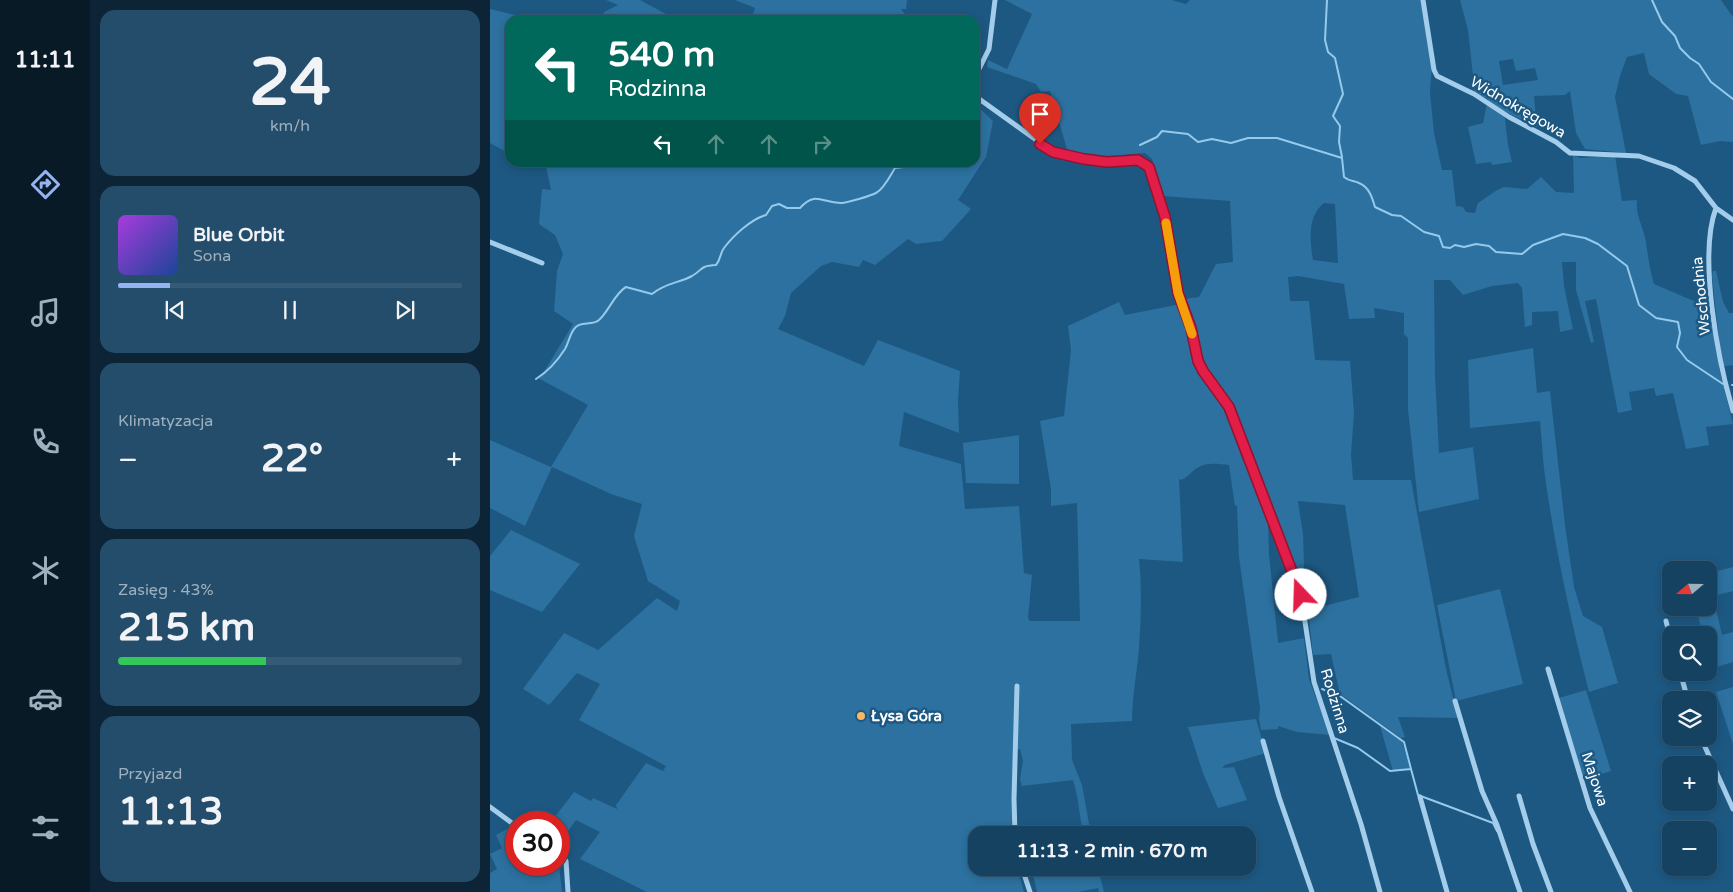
<!DOCTYPE html>
<html lang="pl">
<head>
<meta charset="utf-8">
<style>
	body { margin:0; font-family:"Varela Round",sans-serif; background:#234d6b; color:#f1f3f6; height:100vh; display:flex; flex-direction:column; font-size:19px; white-space:nowrap }
	* { box-sizing:border-box; margin:0 }
	p { font-size:16px; color:#9eb0be }
	.icon { flex:none; width:28px; height:28px; fill:none; stroke:currentColor; stroke-width:2; stroke-linecap:round; stroke-linejoin:round }
	.map { position:relative; flex:1; overflow:hidden }
	.details { display:flex; flex-direction:column; gap:10px; padding:10px; background:#0c2436; width:400px }
	.details>* { flex:none }
	.banner { position:absolute; left:15px; top:15px; width:475px; height:152px; border-radius:15px; box-shadow:0 2px 8px #0003,0 0 0 1px #355b77; background:#00695c; color:#fff; overflow:hidden }
	.needle { width:32px; rotate:250deg }
	.tools { position:absolute; left:1172px; top:561px; display:grid; gap:10px }
	.tools a { display:grid; place-items:center; width:55px; height:55px; border-radius:10px; background:#164262; box-shadow:0 2px 8px #0003,0 0 0 1px #355b77; font-size:25px }
	.speed { position:absolute; left:15px; top:811px; display:flex; gap:10px; font-size:25px; font-weight:700; text-align:center }
	.speed>* { display:grid; place-content:center; width:65px; height:65px; border-radius:50%; background:#164262; box-shadow:0 2px 8px #0003,0 0 0 1px #355b77; line-height:1 }
	.speed .limit { border:8px solid #d22; background:#fff; color:#111 }
	.pin { position:absolute; display:grid; place-items:center; width:42px; height:42px; color:#fff; margin:-51px -21px; border-radius:50% 50% 50% 0; rotate:-45deg; box-shadow:0 0 5px #0007 }
	.pin .icon { rotate:45deg }
	.me { position:absolute; width:55px; margin:-28px; rotate:339deg; stroke-linejoin:round; filter:drop-shadow(0 0 4px #0008) }
	.turn { display:flex; align-items:center; gap:18px; height:105px; padding:0 20px; font-size:22px }
	.turn .icon { width:65px; height:65px; stroke-width:2.5 }
	.turn b { display:block; font-size:35px; line-height:42px }
	.lanes { display:flex; align-items:center; height:48px; padding:0 20px; background:#0003; justify-content:center; gap:25px; direction:ltr }
	.lanes .off { opacity:.35 }
	.big { font-size:38px; font-weight:700; line-height:1.1 }
	.details .card { flex:1; display:flex; flex-direction:column; justify-content:center; gap:8px; min-width:0; padding:0 18px; border-radius:15px; background:#234d6b }
	.details .dial { align-items:center; gap:0 }
	.dial b { font-size:65px; line-height:1 }
	.song { display:flex; align-items:center; gap:15px }
	.cover { width:60px; height:60px; border-radius:8px; background:linear-gradient(135deg,hsl(280 70% 55%),hsl(220 70% 35%)) }
	.played { height:5px; border-radius:2px; background:linear-gradient(90deg,#95b2f1 15%,#355b77 15%) }
	.keys { display:flex; justify-content:space-around; direction:ltr }
	.heat { display:flex; justify-content:space-between; align-items:center; font-size:28px; direction:ltr }
	.charge { height:8px; border-radius:4px; background:linear-gradient(90deg,#34c759 43%,#355b77 0) }
	.trip { position:absolute; left:478px; top:826px; width:288px; height:50px; border-radius:15px; background:#164262; box-shadow:0 2px 8px #0003,0 0 0 1px #355b77; font-weight:700; line-height:50px; text-align:center }
	main { display:flex; flex:1; min-height:0 }
	.dock { display:flex; flex-direction:column; width:90px; justify-content:space-around; align-items:center; background:#091a27; color:#9eb0be }
	.dock .icon { width:35px; height:35px }
	.dock .current { color:#95b2f1 }
	.dock b { font-size:22px; color:#f1f3f6 }
	.map>svg:first-child { display:block }
</style>
</head>
<body>
<main>
<nav class="dock">
<b>11:11</b>
<svg class="icon current" aria-label="directions" viewBox="0 0 24 24"><path d="M12 3l9 9-9 9-9-9zM9 14v-3h6M13 9l2 2-2 2"/></svg>
<svg class="icon" aria-label="music" viewBox="0 0 24 24"><path d="M9 18V5l10-2v13"/><circle cx="6" cy="18" r="3"/><circle cx="16" cy="16" r="3"/></svg>
<svg class="icon" aria-label="phone" viewBox="0 0 24 24"><path d="M5 4h4l2 5-3 2q2 4 5 5l2-3 5 2v4C11 20 4 13 5 4z"/></svg>
<svg class="icon" aria-label="climate" viewBox="0 0 24 24"><path d="M12 3v18M4 7l16 10M4 17L20 7"/></svg>
<svg class="icon" aria-label="car" viewBox="0 0 24 24"><path d="M5 17H2v-5l4-1 3-4h7l3 4 3 1v5h-3M9 17h6M6 11h13"/><circle cx="7" cy="17" r="2"/><circle cx="17" cy="17" r="2"/></svg>
<svg class="icon" aria-label="filters" viewBox="0 0 24 24"><path d="M4 7h16M4 17h16"/><circle cx="9" cy="7" r="2"/><circle cx="15" cy="17" r="2"/></svg>
</nav>
<section class="details">
<div class="card dial"><b>24</b><p>km/h</p></div>
<div class="card">
<div class="song"><i class="cover"></i><div><b>Blue Orbit</b><p>Sona</p></div></div>
<div class="played"></div>
<div class="keys"><svg class="icon" aria-label="previous" viewBox="0 0 24 24"><path d="M18 5L8 12l10 7zM5 5v14"/></svg><svg class="icon" aria-label="pause" viewBox="0 0 24 24"><path d="M8 5v14M16 5v14"/></svg><svg class="icon" aria-label="next" viewBox="0 0 24 24"><path d="M6 5l10 7-10 7zM19 5v14"/></svg></div>
</div>
<div class="card"><p>Klimatyzacja</p>
<div class="heat"><a>−</a><b class="big">22°</b><a>+</a></div>
</div>
<div class="card"><p>Zasięg · 43%</p><b class="big">215 km</b><div class="charge"></div></div>
<div class="card"><p>Przyjazd</p><b class="big">11:13</b></div>
</section>
<div class="map">
<svg width="1243" height="892" viewBox="0 0 1243 892">
	<rect width="100%" height="100%" fill="#1d5882"/>
	<path fill="#2c719f" fill-rule="evenodd" d="M116,0H150L187,20H111L114,12L128,5Z
		M245,0H417L416,9H411L419,20H261L265,8Z
		M515,0H682L696,4L700,0H931L942,63L940,93L944,133L952,170H962L966,206L973,207L976,212L985,213L988,203L1007,190L1014,187L1037,189L1051,177L1066,192L1084,193L1083,155L1090,158L1125,156L1132,201L1147,200C1145,215 1154,228 1156,242C1158,257 1160,270 1164,284L1220,308L1229,340L1222,276L1223,271H1226L1233,302L1239,313H1243V365L1229,367L1243,424L1216,427L1219,445L1196,449L1183,393L1166,396L1164,388L1139,392L1142,410L1128,413L1106,299L1095,301L1104,342L1101,343L1086,290V262H1072L1074,286L1083,329L1070,332L1068,311L1042,312V325L1035,327L1032,288L1028,283L1002,286L973,295L960,280H944L945,375L949,453L983,447L989,499L929,512L918,409V338L914,334V313L884,308L885,318L859,319L854,284L808,276L798,277L800,301H819L825,360L860,361L864,413L861,455L863,480H921L956,669L968,718L908,717L915,737L911,738L850,694L841,654L823,655L818,610L869,597L855,505L808,501L813,534L815,597L762,460L759,459L778,519L779,554L788,643L814,638L819,679L840,735L807,732L788,726V729L771,730L769,719L770,708L749,557L747,505L745,506L739,465C728,464 717,462 707,468C701,472 698,477 691,480L689,479L693,562L649,559C652,589 651,618 649,648C647,673 642,696 642,721L581,724L582,760L592,785L601,835H594C589,817 589,798 583,780L532,786L530,779L533,761L530,749L525,750L522,786V835H486V868H527L534,892H157L90,859L110,832L86,820L69,844V822H61L84,792L101,801L103,798L127,809L126,805L156,763L175,772L173,771L176,766L89,720L110,684L87,673L59,705L33,689L74,633L108,650L167,598L187,611L190,601L158,581L144,536L152,504L121,494L62,467L35,526L0,508V440L61,467L98,405L48,378L55,370L83,324L64,311L67,271L73,254L65,235L49,224L52,189L61,190L56,166L53,163L485,162V104L503,121L496,157L468,200L481,209L452,241L426,244L418,239L385,265L373,260L369,267L342,262L331,266L301,293L295,316L288,329L374,366L388,340L470,371L468,400L469,433L414,412L409,446L471,464L475,509L529,506L534,573L542,575L538,618L540,621H590L587,503L561,506V489L550,421L574,416L581,350L578,326L629,302L635,315L686,305L694,299L709,297L726,264L743,262L740,201L673,196L662,159L655,153L598,158L574,152L577,149L560,91L551,92L546,84L497,67L498,60L517,69L542,14ZM834,203L845,204L848,263L823,260C820,241 817,216 834,203Z
		M970,0H1231L1243,17V142L1230,141L1211,145L1198,96L1186,94L1159,74L1154,53L1137,57L1130,76L1125,97L1136,153L1095,149L1086,133L1080,91L1075,95L1044,96L1047,127L1014,111L1018,145L1022,162L1002,165L1001,162L986,164L978,127L993,123L998,99L985,94L978,30ZM1023,59L1026,71L1045,68L1048,80L1013,85L1009,61Z
		M0,9L46,20H20V154L0,143Z
		M1043,348L1047,393L1060,391L1075,525L1084,587L1093,616L1112,627L1128,683L1099,692C1082,625 1067,558 1057,490C1053,467 1052,444 1050,421L980,428L978,360Z
		M529,435V484L476,483L473,443Z
		M21,530L90,564L52,612L0,590V556Z
		M1243,567V591L1223,596L1232,635L1243,632V662L1220,669L1219,635H1213L1206,608H1219V573Z
		M1010,589L1033,684L966,701L947,605Z
		M1243,687V744L1226,692Z
		M1096,690L1121,771L1093,780L1069,698Z
		M766,719L776,753L735,765L732,768L744,767L757,800L728,808L713,773L698,727Z
		M890,726L912,741L920,768L903,771Z
		M23,826L26,828V865H69L72,892H0V873L7,869L0,854L12,848L6,835Z
		M580,868H608L614,892H609L608,888L588,892H547L543,875Z"/>
	<g fill="none" stroke-linecap="round" stroke-linejoin="round">
		<path stroke="#96caec" stroke-width="2" d="M837,0L835,40L838,52L845,58L853,94L843,116L850,126L849,142L852,157
			M1162,0L1172,22L1185,36L1190,48L1200,58L1209,64L1221,82L1243,99
			M650,145L667,137L672,131L698,134L708,142L722,139L741,143L758,138H787L852,158L854,177C860,182 863,180 869,183C879,187 882,197 885,207L902,215L911,216L934,232L949,236L953,247L960,248L965,245L974,247L986,244L999,246L1006,252L1032,254L1043,245L1073,234L1095,238L1108,244L1137,266L1149,305L1166,318L1188,322L1190,333L1187,347L1197,360L1233,384
			M46,379C57,372 68,360 75,349C79,342 80,333 85,328C90,321 102,326 109,320C119,311 125,293 136,287L162,294C177,282 187,284 202,276C214,269 209,266 226,265C231,259 230,253 234,248C243,236 261,219 276,215L282,206L289,204L297,208H310C326,190 333,204 352,203C360,202 380,196 386,193C394,189 400,176 405,168L422,166L424,162
			M1242,385H1243
			M832,689L850,696L914,742L921,769
			M844,738L868,748L900,771L921,769L928,795L1003,823L1007,831"/>
		<path stroke="#a3cdea" stroke-width="5" d="M933,0L944,70L947,76L984,94L1019,117L1066,142L1080,153L1149,156L1184,168L1205,181L1226,208L1243,220
			M485,77L499,49L505,0
			M485,96L563,152L617,162L648,160L656,164L661,171L675,217L688,293L701,328L708,361L713,371L739,407L811,595L824,682L871,824L890,892
			M1226,208C1208,256 1228,361 1243,411
			M0,242L52,263
			M1176,621L1181,641
			M1058,669L1100,808L1140,892
			M1190,672L1198,700
			M965,701L992,791L1007,825L1030,892
			M1211,738L1243,809
			M773,741L789,797L822,892
			M1029,796L1043,844L1061,892
			M930,797L957,892
			M0,807L26,826
			M525,835L524,799L527,686
			M69,855L76,861L78,892
			M532,868L540,892"/>
	</g>
	<g fill="none" stroke-linecap="round" stroke-linejoin="round">
		<defs>
			<path id="route" d="M550,144L563,152L594,159L617,162L648,160L659,167L675,217L688,293L701,328L708,361L713,371L739,407L811,595"/>
		</defs>
		<use href="#route" stroke="#92132f" stroke-width="12"/>
		<use href="#route" stroke="#e11d48" stroke-width="9"/>
		<path stroke="#f59e0b" stroke-width="9" d="M676,223L688,293L702,334"/>
	</g>
	<circle fill="#fab761" stroke="#1d5882" stroke-width="2" cx="371" cy="716" r="5"/>
	<g text-anchor="middle" stroke-width="5" stroke-linejoin="round" paint-order="stroke">
		<g font-size="15" fill="#fff" stroke="#1d5882">
			<text transform="translate(1028 107) rotate(30)" y="5">Widnokręgowa</text>
			<text transform="translate(1211 296) rotate(-96)" y="5">Wschodnia</text>
			<text transform="translate(845 701) rotate(73)" y="5">Rodzinna</text>
			<text transform="translate(1105 779) rotate(72)" y="5">Majowa</text>
		</g>
		<g font-size="15" font-weight="bold" fill="#fff" stroke="#1d5882" text-anchor="start">
			<text x="381" y="721">Łysa Góra</text>
		</g>
	</g>
</svg>
<div class="tools">
<a><svg class="needle" viewBox="-14 -14 28 28"><path d="M0-13l5 13h-10z" fill="#e53935"/><path d="M0 13l5-13h-10z" fill="#9eb0be"/></svg></a>
<a><svg class="icon" aria-label="search" viewBox="0 0 24 24"><circle cx="10" cy="10" r="6"/><path d="M15 15l6 6"/></svg></a>
<a><svg class="icon" aria-label="layers" viewBox="0 0 24 24"><path d="M12 4l9 5-9 5-9-5zM3 14l9 5 9-5"/></svg></a>
<a>+</a>
<a>−</a>
</div>
<div class="speed"><div class="limit">30</div></div>
<div class="pin" style="left:550px;top:144px;background:#d93025"><svg class="icon" aria-label="arrive" viewBox="0 0 24 24"><path d="M6 21V4h12l-3 4 3 4H6"/></svg></div>
<svg class="me" style="left:811px;top:595px" viewBox="-20 -20 40 40"><circle r="19" fill="#fff"/><path d="M0-13L10 11 0 6-10 11z" fill="#e11d48"/></svg>
<div class="trip">11:13 · 2 min · 670 m</div>
<div class="banner">
<div class="turn"><svg class="icon" aria-label="left" viewBox="0 0 24 24"><path d="M17 20v-9H6M10 6l-5 5 5 5"/></svg><div><b>540 m</b>Rodzinna</div></div>
<div class="lanes"><svg class="icon" aria-label="left" viewBox="0 0 24 24"><path d="M17 20v-9H6M10 6l-5 5 5 5"/></svg><svg class="icon off" aria-label="ahead" viewBox="0 0 24 24"><path d="M12 20V5M6 11l6-6 6 6"/></svg><svg class="icon off" aria-label="ahead" viewBox="0 0 24 24"><path d="M12 20V5M6 11l6-6 6 6"/></svg><svg class="icon off" aria-label="right" viewBox="0 0 24 24"><path d="M7 20v-9h11M14 6l5 5-5 5"/></svg></div>
</div>
</div>
</main>
</body>
</html>
